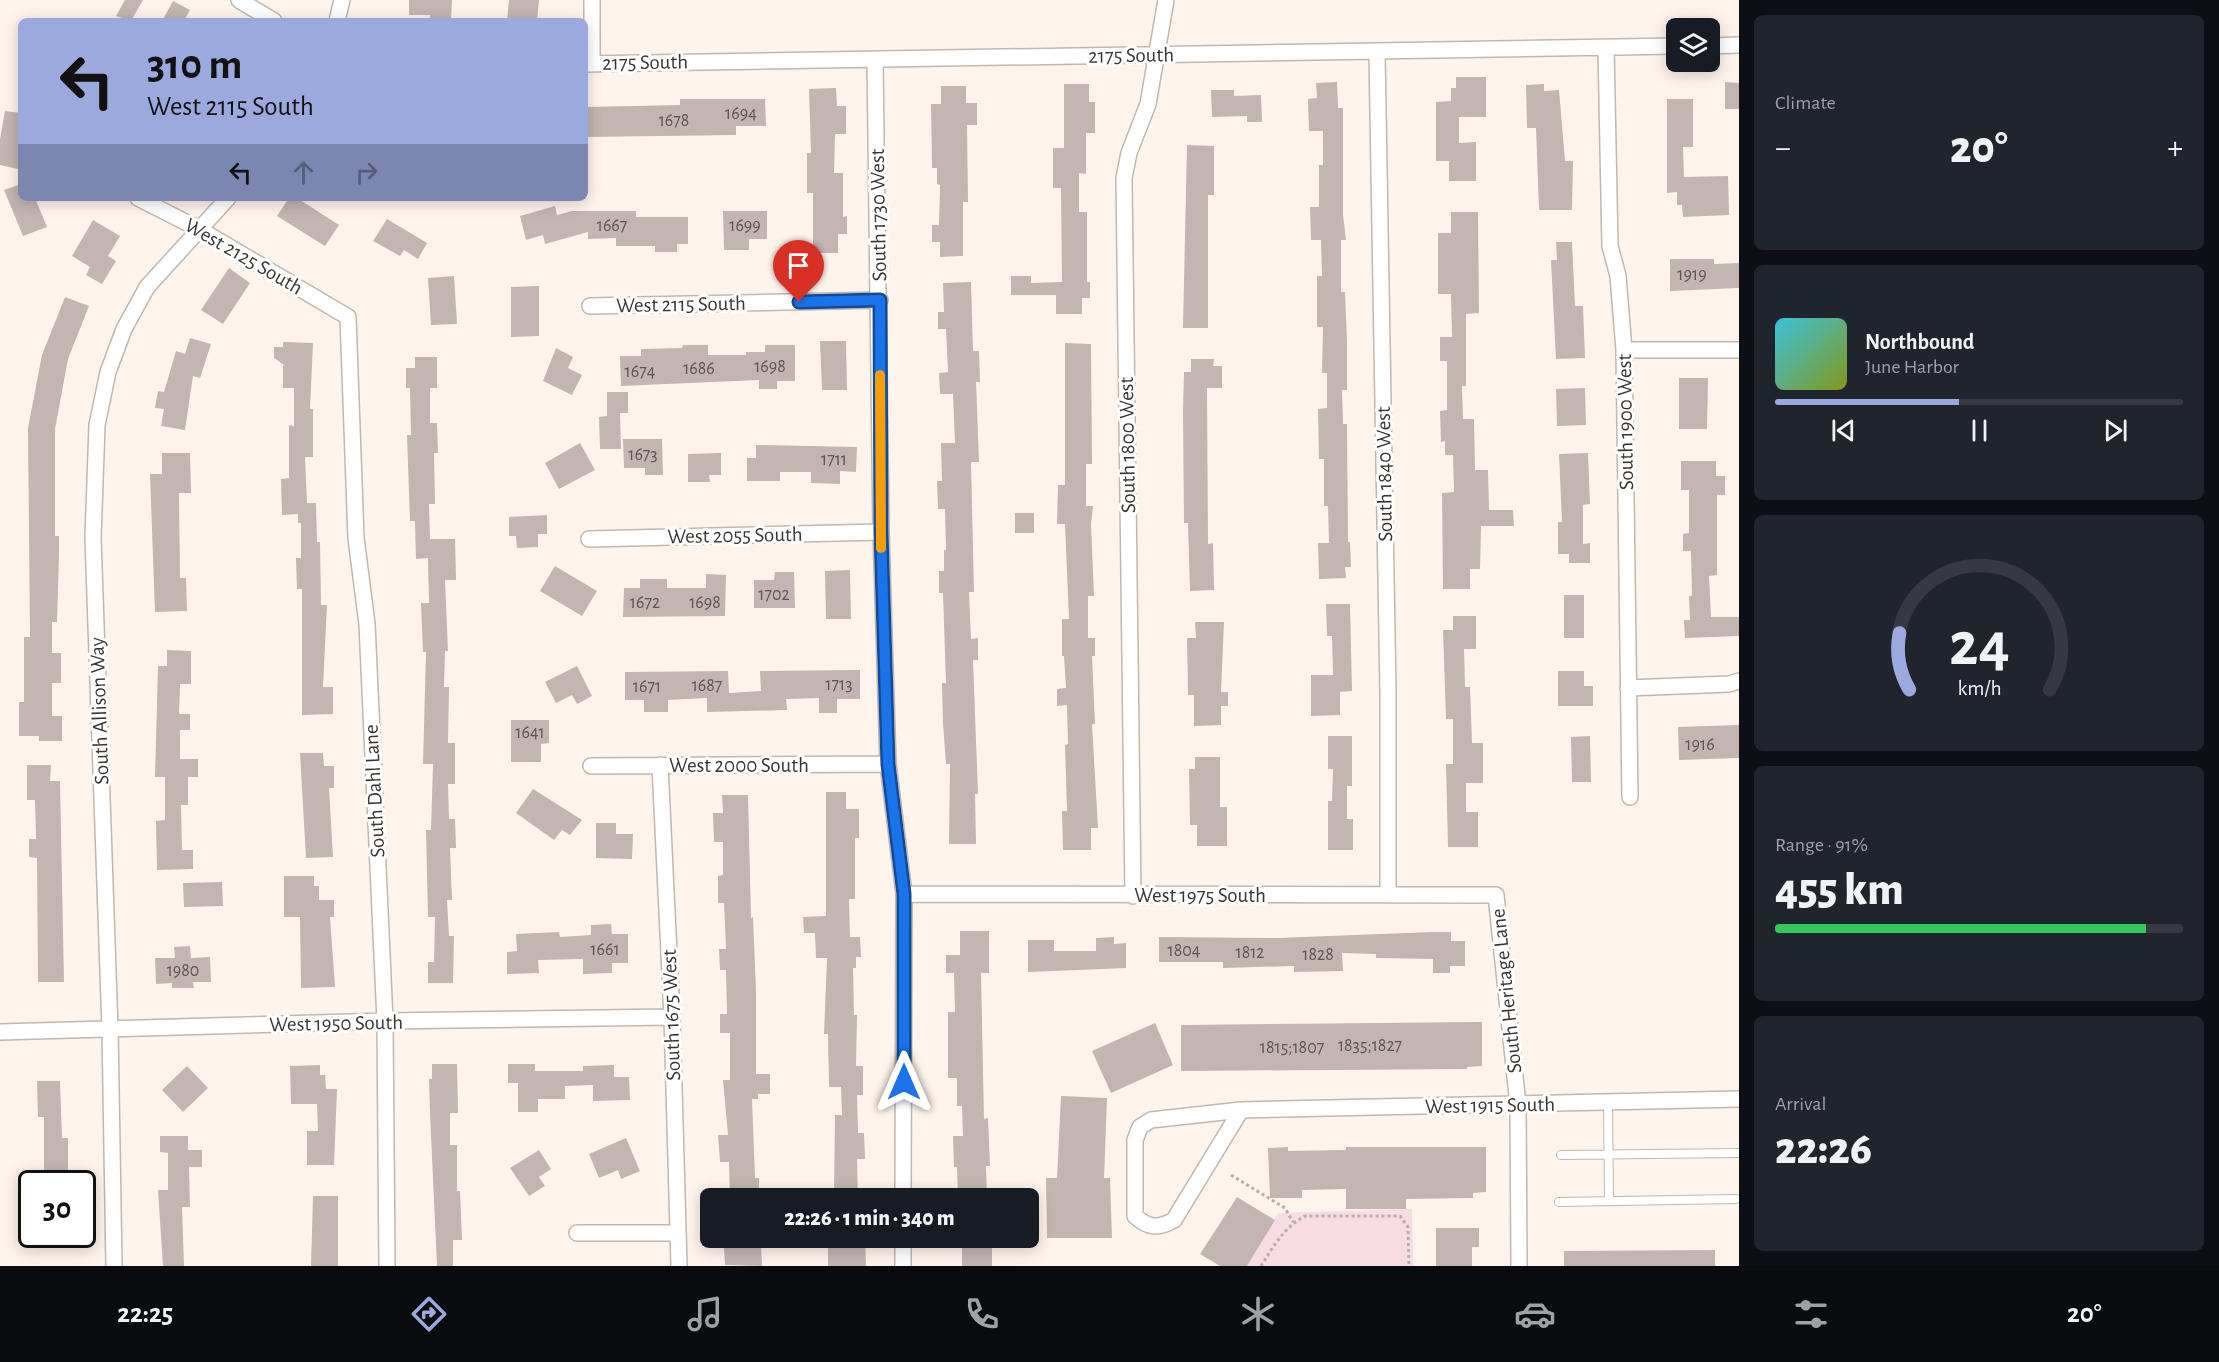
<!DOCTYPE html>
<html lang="en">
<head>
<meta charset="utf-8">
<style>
	body { margin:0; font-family:"Alegreya Sans",sans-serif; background:#20242c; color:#f1f3f6; height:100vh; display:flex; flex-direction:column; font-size:22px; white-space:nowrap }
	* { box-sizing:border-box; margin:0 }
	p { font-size:20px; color:#9ea1a6 }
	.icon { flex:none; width:33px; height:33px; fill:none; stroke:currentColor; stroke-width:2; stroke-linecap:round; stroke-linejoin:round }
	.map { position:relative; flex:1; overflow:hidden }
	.drawer { display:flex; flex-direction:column; gap:15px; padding:15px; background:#0d0f14; width:480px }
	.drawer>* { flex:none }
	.guide { position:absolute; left:18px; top:18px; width:570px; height:183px; border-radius:9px; box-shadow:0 3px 15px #0003; background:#9ca9de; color:#111; overflow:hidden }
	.fabs { position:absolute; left:1666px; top:18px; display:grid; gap:12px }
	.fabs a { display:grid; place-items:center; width:54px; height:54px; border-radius:9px; background:#171b24; box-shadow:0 3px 15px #0003; font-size:30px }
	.speed { position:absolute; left:18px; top:1170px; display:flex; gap:12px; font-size:30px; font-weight:700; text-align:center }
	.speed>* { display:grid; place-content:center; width:78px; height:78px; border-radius:50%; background:#171b24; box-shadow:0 3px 15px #0003; line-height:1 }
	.speed .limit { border:3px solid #111; border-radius:9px; background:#fff; color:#111 }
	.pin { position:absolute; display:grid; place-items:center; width:51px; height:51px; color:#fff; margin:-62px -26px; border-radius:50% 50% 50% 0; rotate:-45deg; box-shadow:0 0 6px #0007 }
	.pin .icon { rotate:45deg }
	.me { position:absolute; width:66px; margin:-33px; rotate:0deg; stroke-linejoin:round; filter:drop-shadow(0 0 4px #0008) }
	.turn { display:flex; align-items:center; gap:21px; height:126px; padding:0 30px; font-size:27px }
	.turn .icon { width:78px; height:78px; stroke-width:2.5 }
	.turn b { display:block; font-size:42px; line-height:51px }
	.lanes { display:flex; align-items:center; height:57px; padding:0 30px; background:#0003; justify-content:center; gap:30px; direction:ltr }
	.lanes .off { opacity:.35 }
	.big { font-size:45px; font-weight:800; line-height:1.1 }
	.drawer .card { flex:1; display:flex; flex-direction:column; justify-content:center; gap:9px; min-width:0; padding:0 21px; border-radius:9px; background:#20242c }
	.drawer .dial { align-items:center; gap:0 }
	.dial svg { height:156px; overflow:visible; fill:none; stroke:#363941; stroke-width:7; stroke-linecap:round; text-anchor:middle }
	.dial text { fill:#f1f3f6; stroke:none }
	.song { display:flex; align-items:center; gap:18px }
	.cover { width:72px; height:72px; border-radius:9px; background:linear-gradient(135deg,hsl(190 70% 55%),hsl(70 70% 35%)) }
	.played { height:6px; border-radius:3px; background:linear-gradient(90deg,#9ca9de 45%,#363941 45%) }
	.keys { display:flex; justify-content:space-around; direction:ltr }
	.heat { display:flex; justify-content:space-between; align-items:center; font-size:33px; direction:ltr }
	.charge { height:9px; border-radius:4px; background:linear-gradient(90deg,#34c759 91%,#363941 0) }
	.trip { position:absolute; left:700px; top:1188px; width:339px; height:60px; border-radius:9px; background:#171b24; box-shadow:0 3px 15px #0003; font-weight:800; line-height:60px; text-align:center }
	.tab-bar { display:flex; height:96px; justify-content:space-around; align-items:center; background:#090b0e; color:#9ea1a6 }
	.tab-bar .icon { width:42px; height:42px }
	.tab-bar .on { color:#9ca9de }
	.tab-bar b { font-size:27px; color:#f1f3f6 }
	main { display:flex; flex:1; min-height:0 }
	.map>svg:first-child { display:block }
</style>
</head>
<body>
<main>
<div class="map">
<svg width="1739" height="1266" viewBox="0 0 1739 1266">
	<rect width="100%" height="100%" fill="#fff4ec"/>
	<path fill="#f8dce3" d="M1412,1209L1413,1266H1247L1278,1213Z"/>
	<path fill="#c2b5b2" d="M125,0H143L131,21L116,16Z
		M409,0H452L451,21H430V15H409Z
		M509,0H539L537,21H507Z
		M173,1L190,10L184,21H162Z
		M1456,77H1486V117H1459V143L1476,142V181H1449V161H1436V102L1451,101V88H1456Z
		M1337,82L1338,108H1343V215L1346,240H1341V292H1345L1347,341V390H1342L1343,424H1347L1348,542H1350L1351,567H1345L1346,578L1319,579L1318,543H1329L1328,506H1324V459H1319L1318,409L1327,408V373H1322L1323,327H1317V276H1322L1321,240H1311L1310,207H1319V165H1323V131H1309L1308,99L1317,98L1316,83Z
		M1725,82L1739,83V109H1725Z
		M1064,84H1089V102H1095V133H1086V174L1079,173V212H1087V282H1090V298H1082V314H1056V295H1011V276H1031V283L1062,282L1061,188H1053V148H1064Z
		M1544,84V91L1559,90L1565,161H1573L1572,210H1539L1536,128H1527L1526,85Z
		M941,86H966V103H977V125H967L968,202H963V256L940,257V242H932V225H939L940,185L937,184V168H932L931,104H941Z
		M836,88L837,106H846V134H835L834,173H843V217L847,216V234H838V253H813V193H807V153H811L809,89Z
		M1211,90H1234V96L1261,95L1262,122H1247V116L1212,117Z
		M680,99H765L766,126H736V135L585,137V107L680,105Z
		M1667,99H1693V147H1683L1684,177L1728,176L1729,215L1683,217L1682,205H1677V192L1667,193Z
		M5,111L21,113L18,169L0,165V139Z
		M1187,145L1214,146V195H1208V328H1183Z
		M21,184V198H35L47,227L23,236L4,190Z
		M289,198H297L339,225L325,246L277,216Z
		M555,206L557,215L572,211H636V217H688V244H677V252H655V246H616V238L588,239V232L545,244L543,235L526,240L520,216Z
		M723,211H767V239H749V250H724Z
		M1451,212H1478L1479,313L1466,314V386H1462L1463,419H1474L1475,470H1488L1489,510H1513L1514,526H1481L1480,569H1470V589H1443L1442,493L1454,492L1453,455H1445V441L1441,442L1440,411L1447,410V361H1440V337H1452L1451,294H1438V233H1451Z
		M387,219L427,243L418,259L404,250L400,256L373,241Z
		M93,220L120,236L108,256L116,261L102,284L86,275L90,267L72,256Z
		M1556,242H1572L1575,306H1583L1585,358L1556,359L1551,260H1557Z
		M1670,259H1714V264L1739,263V288L1670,291Z
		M229,268L250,283L223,324L201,310Z
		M454,276L457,324L431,325L428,278Z
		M971,282L973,351H979L980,382H976L979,462H971L974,592H969L971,639L978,638V660H973L978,794H975L976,844H949L950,764H946L943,723L942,683H946L943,593H939V571H944V550H946L945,509H938L937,481H942L941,443H955L953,394H940L939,373L948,372L946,329H938V312H944L943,283Z
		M539,286V336L511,337V287Z
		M65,297L89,306L68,359L55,429V536H59V554L57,622H52V653H61V683H52V716H62V741H39V736H19V702H24V637H30L28,428L42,355Z
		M190,338L211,344L200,378L193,376L185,430L161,426L164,409L155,408L158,391L164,392L176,351L185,354Z
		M820,341H846L847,390H822Z
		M283,342L313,343L310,409H313V457H305L307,503H316L317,542H320L321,605H327L323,687H333V714L302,715V589H297L296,558H301V523H298V514L282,515L281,479L289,478V425L294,426V388H283V365L287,367L274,358V347H283Z
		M1065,343L1091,344L1092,464H1086V506H1093L1091,524L1094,596H1088V638H1095V656H1092L1095,724H1092L1098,828H1091V850H1063L1062,811H1067L1065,745L1068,744L1067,705L1057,706V689L1066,688L1064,656H1062V619H1069L1065,524H1057L1058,485H1065Z
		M683,345H708V355H746V352H765V345H795V381H777V389H759V380L621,386L620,356H641V349L682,348Z
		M556,348L573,357L568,368L582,375L572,395L543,381Z
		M415,357H437V388H430V423H437L438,453H434L435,504H429L430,539H455L456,580H445L448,651H445L444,687H449L448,743H455V784H448L449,819H455L456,848H450L452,900H447L449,936H454L453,983H428V962H434L435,917H428L426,830H431L433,764H423L426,652H423L421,603H429L428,558L416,559L415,521H410L407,435H411L410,388H406V368H415Z
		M1191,359H1214L1213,366H1222V388H1207L1208,544L1213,543L1214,590L1190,591L1188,523H1184L1183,411L1184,372H1191Z
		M1679,378H1708L1707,429H1679Z
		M1585,388L1586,425L1557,426L1556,389Z
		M607,392H628V413H620L621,449H600L599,417L607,416Z
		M623,439H662L663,475H645V468H624Z
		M580,443L595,470L559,489L545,463Z
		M756,445L857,447L856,472L840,471V484L811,483V472H780V481H747V458H756Z
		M162,453H190L191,493H179L180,578H186L187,611L155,612L150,474H162Z
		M721,453V475H709L710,482H688V454Z
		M1588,453L1590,504L1583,505V544L1590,543V563H1569V554H1558V522H1562L1559,454Z
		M1681,461H1716V476H1725V495H1717V575L1709,576L1711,617H1739V636L1685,638L1684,620H1690L1689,596H1692L1691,551H1683V534L1689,533V490H1681Z
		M1015,513H1034V533H1015Z
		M547,515V534H538V547L517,548L516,536H509V517Z
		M555,566L597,591L582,616L540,591Z
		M850,570L851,619H826L825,571Z
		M775,572H794L795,608H754V580H774Z
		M706,574L726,575L725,616L623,617L624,588H640V579H667V588H706Z
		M1564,595H1584V638H1564Z
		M1326,604H1350L1352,691L1340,692V715L1311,716V675H1333L1332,636H1327Z
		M1453,616H1476V649H1464L1465,687H1470L1472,743H1483V783H1466V812H1478V847H1448L1446,764H1453V719H1446L1443,630H1453Z
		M1195,622H1224L1221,692H1228V706H1221V725L1194,726V695H1188L1187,638H1196Z
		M167,650L191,651V684H180L179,714H190V730H180V759H198V777H188V805H181L182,850H193V869L157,870L156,821L165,820V777H155L158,666H167Z
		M577,666L592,696L577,704L572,695L556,703L545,682Z
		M860,670V699H837V713H819V698L786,699L787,710L707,712V698L668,700V712H644V700H625V672L728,671L729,693L761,691L760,671Z
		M1558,671H1584V686H1593V706H1558Z
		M511,720H549V743L541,744V762H511Z
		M1739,725V758L1679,760L1678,727Z
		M1328,736H1352V786H1347V819H1353V850H1328V801H1332L1333,769H1328Z
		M1590,736L1591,782H1572L1571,737Z
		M300,753H323L324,766H334V788H329L333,857L306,858Z
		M1195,757H1220V807H1227V846H1197V825H1190L1189,769H1195Z
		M27,765H51L50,781H60L64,982H38L37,858L29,857V839H36L35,800H27Z
		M533,789L582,820L570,835L562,830L554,840L516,813Z
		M826,792H846V809H859V838H855V899H849L850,937H860L861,957H856V968H853L854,1015H857L856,1066H863V1095H857L858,1133H864L865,1159H857L858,1198H834L835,1115H842L841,1087H829L828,1034H824L827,958H816L815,933H804L803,917L826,916Z
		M722,795H748L751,918L753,917L756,992V1074H770V1094H758V1099H752L755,1178H759V1198H730L729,1162H720L718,1135H728L723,1080H730V1033H720V1014H727L726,970H720L719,949H726L724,903H718V876L723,875V842H714L713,813H723Z
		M596,823H616V834H633L632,859L596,858Z
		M284,876H314V886H319V900H334V917H330L335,987L301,988L300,917H284Z
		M222,882L223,906L184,907L183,883Z
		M611,924L612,934H628V963H612V973L583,974V959L538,960L539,973L507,974V952L517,951L516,934L559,932L560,937L591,935V925Z
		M960,931H989V973H981L984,1119L988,1118L990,1166H986L987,1198H958L957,1167H954L953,1136H963L962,1106H957V1078H948V1012H955L954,973H946V955H960Z
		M1433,932H1451V941H1465V966H1450V973H1433V959L1376,958V954L1342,953L1343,971L1294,972V966L1223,968V962H1159V937L1277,938Z
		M1114,937V944L1126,943V968L1028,972V940H1054V951H1096V938Z
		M190,946L191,958L210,957L211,982H193L194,988H172V983L156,984L155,958H175L174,947Z
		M1482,1022V1066L1467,1067V1069L1181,1071V1025Z
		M1155,1023L1173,1065L1111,1093L1092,1051Z
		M432,1064H457L458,1113H450V1145H457V1191H460L462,1240H453V1266H437L430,1113L429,1079H432Z
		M508,1064H535V1071H583V1066L614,1065V1077H629L630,1100L593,1101V1085L565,1086V1099H538V1112H518V1083H508Z
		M320,1065V1075H325L326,1089H337L334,1165H307V1131H318L317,1104H291L290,1066Z
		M187,1066L208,1088L183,1112L162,1090Z
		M37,1081H60L62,1138H68V1184H44V1117H38Z
		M1061,1096L1107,1098L1104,1178H1110L1112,1238H1047L1046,1178H1057Z
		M160,1136H188V1150H202V1167H189L190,1207H182L184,1266H163L158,1190H168V1153L160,1152Z
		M626,1138L640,1171L621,1179L618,1170L599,1178L589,1154Z
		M1288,1147V1151L1346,1150V1147H1486V1192L1473,1193V1198L1406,1199V1209H1346V1189L1302,1190V1198H1270L1268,1148Z
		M539,1150L551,1169L539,1177L545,1186L529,1196L510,1168Z
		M313,1196H338V1266H311Z
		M1237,1197L1275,1220L1247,1266H1220L1200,1254Z
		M1436,1228H1479V1247H1472V1266H1436Z
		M828,1238H865L866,1266H828Z
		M962,1242H992V1266H962Z
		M761,1246L762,1266L725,1265L724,1247Z
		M1715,1250V1266H1564V1251Z"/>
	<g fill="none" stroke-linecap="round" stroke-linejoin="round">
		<defs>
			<path id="lane" d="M1608,1104L1609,1201
				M1561,1155L1739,1153
				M1559,1202L1736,1199"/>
			<path id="street" d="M239,0L274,21
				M592,0V62
				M337,21L342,0
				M1710,46L1739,45
				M1606,48L1610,246L1618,276L1624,350L1630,797
				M1377,53L1388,694V895
				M875,59L881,532L888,764L904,894L903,1198
				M585,64L1677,46
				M138,198L199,229L348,317L356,538L367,624L385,1021L387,1266
				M590,306L880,300
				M1624,350H1739
				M589,539L881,532
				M1628,688L1729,684L1739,681
				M660,765L672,1017L679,1266
				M591,766L888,764
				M904,894L1496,895L1518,1105L1519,1266
				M1133,896L1124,178L1129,153L1148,104L1166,0
				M0,1032L385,1021L672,1017
				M1241,1110L1174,1220C1158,1229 1148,1228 1135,1216V1140L1140,1127L1151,1120L1241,1110L1739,1099
				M577,1233H678
				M114,1266L110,1029L93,538L97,425L108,372L124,329L147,287L228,198
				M903,1266V1238"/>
		</defs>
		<use href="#lane" stroke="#c1b7af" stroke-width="10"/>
		<use href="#street" stroke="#c1b7af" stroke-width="18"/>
		<path stroke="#b7aea8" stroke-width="3" stroke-dasharray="3 3" stroke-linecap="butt" d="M1231,1175L1285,1208L1293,1222
			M1261,1266C1273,1247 1284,1227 1305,1216H1400L1408,1227L1409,1266"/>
		<use href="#lane" stroke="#fff" stroke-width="8"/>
		<use href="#street" stroke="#fff" stroke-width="15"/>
	</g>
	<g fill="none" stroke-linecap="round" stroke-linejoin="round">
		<defs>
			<path id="route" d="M799,302L880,300L881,532L888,764L904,894V1082"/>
		</defs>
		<use href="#route" stroke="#114b97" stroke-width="15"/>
		<use href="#route" stroke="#1a73e8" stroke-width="10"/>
		<path stroke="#f59e0b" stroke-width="10" d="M880,375L881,548"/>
	</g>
	<g text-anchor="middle" stroke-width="6" stroke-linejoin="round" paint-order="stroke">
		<g font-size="18" fill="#5b5552">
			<text x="741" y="119">1694</text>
			<text x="674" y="126">1678</text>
			<text x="612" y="231">1667</text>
			<text x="745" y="231">1699</text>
			<text x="1692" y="280">1919</text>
			<text x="770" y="372">1698</text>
			<text x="699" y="374">1686</text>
			<text x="640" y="377">1674</text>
			<text x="643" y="460">1673</text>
			<text x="834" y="465">1711</text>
			<text x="774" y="600">1702</text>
			<text x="645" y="608">1672</text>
			<text x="705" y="608">1698</text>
			<text x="839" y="690">1713</text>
			<text x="707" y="691">1687</text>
			<text x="647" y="692">1671</text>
			<text x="530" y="738">1641</text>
			<text x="1700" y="750">1916</text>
			<text x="605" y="955">1661</text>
			<text x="1184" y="956">1804</text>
			<text x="1250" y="958">1812</text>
			<text x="1318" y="960">1828</text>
			<text x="183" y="976">1980</text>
			<text x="1370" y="1051">1835;1827</text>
			<text x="1292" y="1053">1815;1807</text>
		</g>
		<g font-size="21" fill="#393532" stroke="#fff">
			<text transform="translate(1131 55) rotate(-1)" y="7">2175 South</text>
			<text transform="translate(645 62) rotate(-1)" y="7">2175 South</text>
			<text transform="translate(878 215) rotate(-91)" y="7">South 1730 West</text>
			<text transform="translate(244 256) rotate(30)" y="7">West 2125 South</text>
			<text transform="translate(681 304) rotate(-1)" y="7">West 2115 South</text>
			<text transform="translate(1625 422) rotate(-91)" y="7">South 1900 West</text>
			<text transform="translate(1127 445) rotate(-91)" y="7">South 1800 West</text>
			<text transform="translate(1384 474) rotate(-91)" y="7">South 1840 West</text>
			<text transform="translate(735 535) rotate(-1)" y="7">West 2055 South</text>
			<text transform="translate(99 711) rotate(-92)" y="7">South Allison Way</text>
			<text x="739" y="772">West 2000 South</text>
			<text transform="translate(374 791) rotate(-93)" y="7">South Dahl Lane</text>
			<text x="1200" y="902">West 1975 South</text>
			<text transform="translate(1506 991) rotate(-96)" y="7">South Heritage Lane</text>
			<text transform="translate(671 1015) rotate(-92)" y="7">South 1675 West</text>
			<text transform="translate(336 1023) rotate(-1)" y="7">West 1950 South</text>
			<text transform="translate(1490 1105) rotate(-1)" y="7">West 1915 South</text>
		</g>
	</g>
</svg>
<div class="fabs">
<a><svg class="icon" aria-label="layers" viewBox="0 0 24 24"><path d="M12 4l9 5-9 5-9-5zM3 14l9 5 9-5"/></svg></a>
</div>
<div class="speed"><div class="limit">30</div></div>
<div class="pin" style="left:799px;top:302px;background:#d93025"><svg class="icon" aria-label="arrive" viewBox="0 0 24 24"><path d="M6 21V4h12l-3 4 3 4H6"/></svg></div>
<svg class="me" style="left:904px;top:1082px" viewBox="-20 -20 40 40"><path d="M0-17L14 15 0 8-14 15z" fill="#1a73e8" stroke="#fff" stroke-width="4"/></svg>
<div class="trip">22:26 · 1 min · 340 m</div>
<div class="guide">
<div class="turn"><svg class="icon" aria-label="left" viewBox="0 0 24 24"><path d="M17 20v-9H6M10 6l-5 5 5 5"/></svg><div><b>310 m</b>West 2115 South</div></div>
<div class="lanes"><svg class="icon" aria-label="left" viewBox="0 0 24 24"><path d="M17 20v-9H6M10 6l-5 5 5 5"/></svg><svg class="icon off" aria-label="ahead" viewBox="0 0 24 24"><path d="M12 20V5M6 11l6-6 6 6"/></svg><svg class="icon off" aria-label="right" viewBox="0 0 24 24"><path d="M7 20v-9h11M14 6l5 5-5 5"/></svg></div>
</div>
</div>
<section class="drawer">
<div class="card"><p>Climate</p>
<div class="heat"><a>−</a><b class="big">20°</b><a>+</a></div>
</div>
<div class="card">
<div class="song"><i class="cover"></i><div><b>Northbound</b><p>June Harbor</p></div></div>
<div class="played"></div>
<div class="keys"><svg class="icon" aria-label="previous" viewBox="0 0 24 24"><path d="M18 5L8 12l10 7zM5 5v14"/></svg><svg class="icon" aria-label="pause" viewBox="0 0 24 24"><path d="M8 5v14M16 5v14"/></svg><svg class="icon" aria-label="next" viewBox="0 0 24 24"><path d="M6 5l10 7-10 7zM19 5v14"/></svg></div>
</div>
<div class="card dial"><svg viewBox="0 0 100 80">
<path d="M14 69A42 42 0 1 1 86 69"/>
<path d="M14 69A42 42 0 0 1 9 40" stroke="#9ca9de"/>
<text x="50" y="56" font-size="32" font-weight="700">24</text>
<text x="50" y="72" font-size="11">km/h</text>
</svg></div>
<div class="card"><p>Range · 91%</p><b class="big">455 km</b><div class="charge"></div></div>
<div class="card"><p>Arrival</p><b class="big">22:26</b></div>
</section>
</main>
<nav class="tab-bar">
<b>22:25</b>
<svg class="icon on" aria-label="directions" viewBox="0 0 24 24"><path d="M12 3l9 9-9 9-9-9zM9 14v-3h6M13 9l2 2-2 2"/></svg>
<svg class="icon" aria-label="music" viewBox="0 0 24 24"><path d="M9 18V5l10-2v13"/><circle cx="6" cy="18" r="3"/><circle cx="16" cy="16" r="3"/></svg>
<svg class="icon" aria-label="phone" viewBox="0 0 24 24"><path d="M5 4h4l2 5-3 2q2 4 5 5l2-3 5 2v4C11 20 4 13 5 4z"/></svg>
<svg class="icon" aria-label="climate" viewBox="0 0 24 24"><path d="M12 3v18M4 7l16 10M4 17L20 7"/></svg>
<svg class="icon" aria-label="car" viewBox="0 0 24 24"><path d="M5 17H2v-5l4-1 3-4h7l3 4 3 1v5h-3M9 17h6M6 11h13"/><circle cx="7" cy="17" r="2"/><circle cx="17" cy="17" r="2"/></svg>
<svg class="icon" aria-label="filters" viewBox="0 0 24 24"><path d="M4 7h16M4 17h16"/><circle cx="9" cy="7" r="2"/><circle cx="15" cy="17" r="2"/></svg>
<b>20°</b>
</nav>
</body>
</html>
